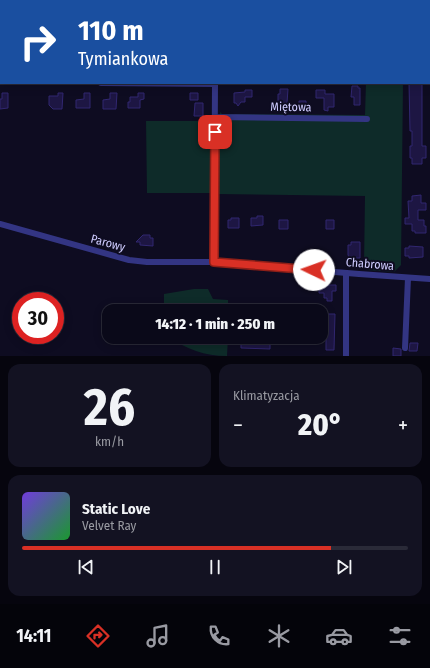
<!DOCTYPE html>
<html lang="pl">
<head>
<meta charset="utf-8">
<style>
	body { margin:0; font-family:"Fira Sans Condensed",sans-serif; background:#131222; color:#f1f3f6; height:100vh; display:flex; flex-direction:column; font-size:15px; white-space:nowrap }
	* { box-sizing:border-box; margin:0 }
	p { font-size:13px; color:#999aa2 }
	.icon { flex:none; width:22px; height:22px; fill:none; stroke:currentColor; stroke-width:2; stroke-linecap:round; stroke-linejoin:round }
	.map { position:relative; height:356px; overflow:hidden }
	.details { display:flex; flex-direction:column; gap:8px; padding:8px; background:#06050e; flex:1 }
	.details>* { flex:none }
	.banner { position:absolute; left:0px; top:0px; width:430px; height:84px; box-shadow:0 2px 10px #0003,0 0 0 1px #2a2a38; background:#1a4fa0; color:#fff; overflow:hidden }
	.speed { position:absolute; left:12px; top:292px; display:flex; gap:8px; font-size:20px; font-weight:700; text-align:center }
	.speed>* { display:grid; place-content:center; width:52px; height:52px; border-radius:50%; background:#0a0919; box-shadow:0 2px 10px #0003,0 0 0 1px #2a2a38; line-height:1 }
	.speed .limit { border:6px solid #d22; background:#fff; color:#111 }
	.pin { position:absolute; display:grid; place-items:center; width:34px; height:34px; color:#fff; margin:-17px; border-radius:8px; box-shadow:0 2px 6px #0006 }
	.me { position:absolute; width:44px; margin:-22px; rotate:273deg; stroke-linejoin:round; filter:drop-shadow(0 0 3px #0008) }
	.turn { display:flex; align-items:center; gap:14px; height:84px; padding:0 12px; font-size:18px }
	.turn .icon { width:52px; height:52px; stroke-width:2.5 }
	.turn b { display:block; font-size:28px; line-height:34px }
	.big { font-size:30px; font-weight:800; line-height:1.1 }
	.details .widget { flex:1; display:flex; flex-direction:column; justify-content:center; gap:6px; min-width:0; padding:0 14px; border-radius:12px; background:#131222 }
	.details .dial { align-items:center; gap:0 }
	.dial b { font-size:52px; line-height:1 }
	.song { display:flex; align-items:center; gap:12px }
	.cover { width:48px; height:48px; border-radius:6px; background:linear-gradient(135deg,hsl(260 70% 55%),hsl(130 70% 35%)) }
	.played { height:4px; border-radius:2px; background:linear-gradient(90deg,#d93025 80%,#2a2a38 80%) }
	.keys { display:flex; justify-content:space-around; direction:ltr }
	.heat { display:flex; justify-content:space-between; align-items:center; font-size:22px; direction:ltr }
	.details .tiles { flex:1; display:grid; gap:8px; grid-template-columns:1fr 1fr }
	.widget:last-child { grid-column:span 2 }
	.trip { position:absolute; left:102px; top:304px; width:226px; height:40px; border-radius:12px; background:#0a0919; box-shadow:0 2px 10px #0003,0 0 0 1px #2a2a38; font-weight:800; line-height:40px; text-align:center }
	.tab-bar { display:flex; height:64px; justify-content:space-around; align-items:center; background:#04040a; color:#999aa2 }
	.tab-bar .icon { width:28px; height:28px }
	.tab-bar .on { color:#d93025 }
	.tab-bar b { font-size:18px; color:#f1f3f6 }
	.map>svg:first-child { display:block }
</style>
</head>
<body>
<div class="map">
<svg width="430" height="356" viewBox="0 0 430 356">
	<rect width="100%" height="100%" fill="#0e0c21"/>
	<path fill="#0e2b29" d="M0,0H126V1H1L0,50Z
		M297,0H430V43L429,1H297Z
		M366,83H403L401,265L394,272L367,270L364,267L365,196L217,194L220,112L222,114L365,115Z
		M146,121H211L210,193H147Z
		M194,289H208L213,299L228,300V311H164V294Z
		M168,337H228L227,356C204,356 187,349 168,337Z"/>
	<path fill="#1d1643" stroke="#312771" d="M409,83H422V146H426V158H422V164H412V158H410V146H412V131H410Z
		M352,86H358V88H360V105H354V97H351Z
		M280,89H288L287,103H278V94H280Z
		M245,90H252V97H245V102H241L238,106L236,103H234V93L245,92Z
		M316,90H325V94H334V107H328V111L324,110V98H316Z
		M2,93H8V108L0,109V99H2Z
		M58,93H63L62,109H53L49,105V96H58Z
		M84,93H90V108H76V100L84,99Z
		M110,93H117L116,109H103V100L110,99Z
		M138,93H144V99L140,100V108H128V102H130V97H138Z
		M190,93H198V100H190Z
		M299,101H306V112L296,111V106H299Z
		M195,103H203V116H194Z
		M421,195V203H426V210H418V220H424V226H426V233H415V231H412V224H405V218H409L408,201H412V196Z
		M257,216H263V225L251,226V218H257Z
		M231,218H239V228H228V220H231Z
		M279,220H288V229H279Z
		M326,220H334V229H326Z
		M143,235H150V238H153V246L140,245V242H136Z
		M351,242H360V258H353V257H349L348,255V245H351Z
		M409,246L423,247V257L409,258V256H405V248H409Z
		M319,285H336V291H332V301H327V298H324V293H319Z
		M326,314H335L334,350H326Z
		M241,337L250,338V341L264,342V337H274V344L270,343V349L241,348Z
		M410,343H418L417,351H409Z
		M393,348L401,349V356H393Z"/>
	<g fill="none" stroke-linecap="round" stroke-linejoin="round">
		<path stroke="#333583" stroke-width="6" d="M215,0V1
			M0,82H1
			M101,83L215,84
			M215,117L367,119
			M0,224L129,260L147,262H214L359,274L430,279
			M214,262L215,83
			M405,348L408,278
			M346,356V273"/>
	</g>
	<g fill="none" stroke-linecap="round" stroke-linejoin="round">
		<defs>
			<path id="route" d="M215,132L214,262L314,270"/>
		</defs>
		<use href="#route" stroke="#8d1f18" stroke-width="10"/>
		<use href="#route" stroke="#d93025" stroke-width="7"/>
	</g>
	<g text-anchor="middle" stroke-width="4" stroke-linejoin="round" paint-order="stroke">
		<g font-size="12" fill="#cfccff" stroke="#0e0c21">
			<text transform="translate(291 107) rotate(1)" y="4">Miętowa</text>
			<text transform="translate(108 243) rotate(15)" y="4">Parowy</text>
			<text transform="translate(370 264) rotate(5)" y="4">Chabrowa</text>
		</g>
	</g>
</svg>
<div class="speed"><div class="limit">30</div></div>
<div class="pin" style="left:215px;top:132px;background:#d93025"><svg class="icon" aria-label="arrive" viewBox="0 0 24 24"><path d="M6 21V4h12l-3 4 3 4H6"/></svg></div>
<svg class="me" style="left:314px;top:270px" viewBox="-20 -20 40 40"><circle r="19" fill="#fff"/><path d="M0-13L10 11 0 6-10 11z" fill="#d93025"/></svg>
<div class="trip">14:12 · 1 min · 250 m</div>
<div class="banner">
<div class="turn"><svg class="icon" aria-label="right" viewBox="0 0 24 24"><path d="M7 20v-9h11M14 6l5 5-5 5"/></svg><div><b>110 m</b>Tymiankowa</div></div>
</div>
</div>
<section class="details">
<div class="tiles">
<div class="widget dial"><b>26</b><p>km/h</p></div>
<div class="widget"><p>Klimatyzacja</p>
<div class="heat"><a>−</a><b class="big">20°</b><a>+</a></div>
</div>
<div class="widget">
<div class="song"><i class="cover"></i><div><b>Static Love</b><p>Velvet Ray</p></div></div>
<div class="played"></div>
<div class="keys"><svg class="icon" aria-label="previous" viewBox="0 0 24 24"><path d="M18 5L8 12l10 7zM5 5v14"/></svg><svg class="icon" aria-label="pause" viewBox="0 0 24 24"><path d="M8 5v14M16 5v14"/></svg><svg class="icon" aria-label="next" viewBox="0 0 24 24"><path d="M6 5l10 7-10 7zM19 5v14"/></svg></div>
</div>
</div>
</section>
<nav class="tab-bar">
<b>14:11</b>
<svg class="icon on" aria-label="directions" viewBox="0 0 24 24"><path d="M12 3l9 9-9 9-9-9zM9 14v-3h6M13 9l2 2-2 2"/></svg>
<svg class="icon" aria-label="music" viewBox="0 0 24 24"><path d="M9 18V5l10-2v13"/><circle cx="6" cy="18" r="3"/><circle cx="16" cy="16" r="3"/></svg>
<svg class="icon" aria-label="phone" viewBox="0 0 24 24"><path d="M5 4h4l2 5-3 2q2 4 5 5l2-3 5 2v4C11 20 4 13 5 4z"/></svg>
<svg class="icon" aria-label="climate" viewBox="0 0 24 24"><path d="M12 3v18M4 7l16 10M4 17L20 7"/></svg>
<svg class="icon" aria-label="car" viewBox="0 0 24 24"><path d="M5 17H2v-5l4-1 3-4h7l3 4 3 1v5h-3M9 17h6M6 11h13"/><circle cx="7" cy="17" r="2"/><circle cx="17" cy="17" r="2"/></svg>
<svg class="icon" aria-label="filters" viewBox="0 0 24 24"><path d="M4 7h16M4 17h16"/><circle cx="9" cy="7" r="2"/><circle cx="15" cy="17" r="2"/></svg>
</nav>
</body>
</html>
